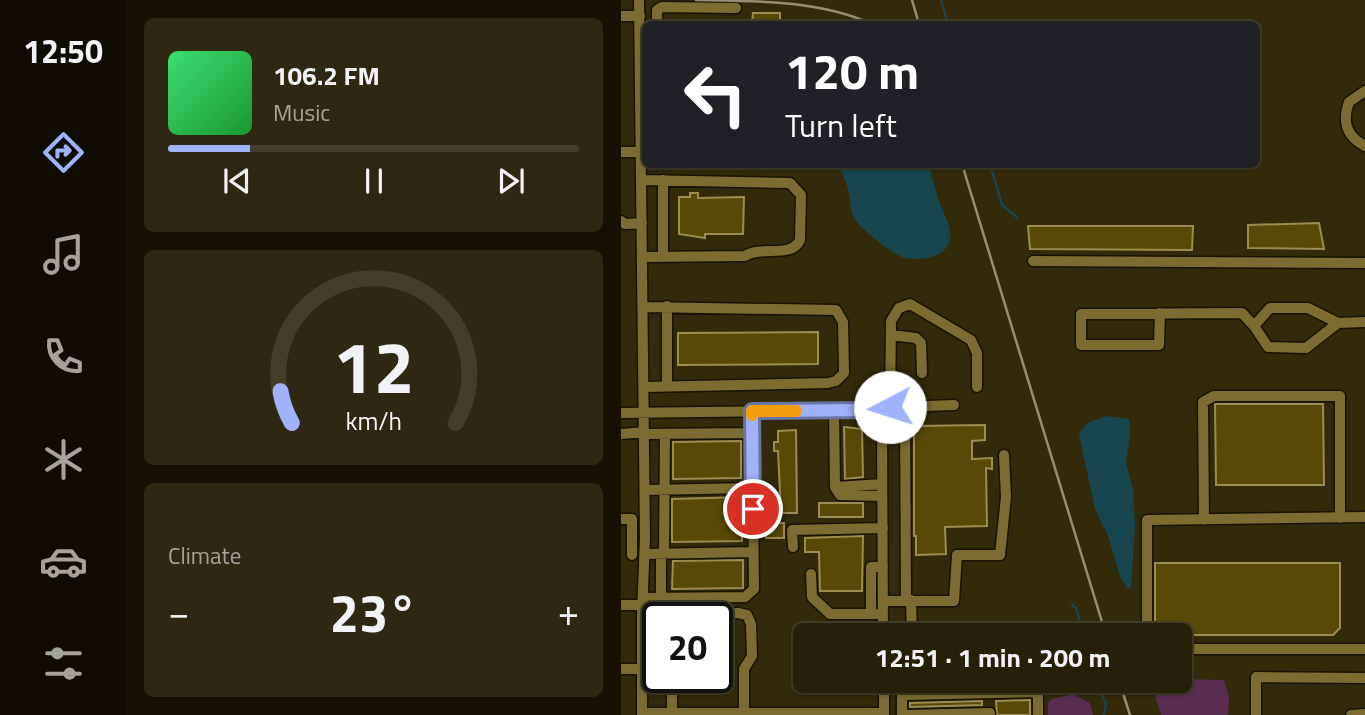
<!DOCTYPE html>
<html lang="en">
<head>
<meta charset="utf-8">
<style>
	body { margin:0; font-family:"Titillium Web",sans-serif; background:#2e2812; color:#f1f3f6; height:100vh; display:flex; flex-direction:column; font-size:26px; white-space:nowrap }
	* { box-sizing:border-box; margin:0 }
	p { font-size:23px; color:#a4a39c }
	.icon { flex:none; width:38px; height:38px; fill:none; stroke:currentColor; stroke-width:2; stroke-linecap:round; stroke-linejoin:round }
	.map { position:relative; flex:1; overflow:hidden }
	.details { display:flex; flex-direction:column; gap:18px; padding:18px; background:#151204; width:495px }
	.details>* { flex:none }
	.hud { position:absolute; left:21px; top:21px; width:618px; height:147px; border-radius:10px; box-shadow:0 2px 5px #0004,0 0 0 2px #423e29; background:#202124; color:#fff; overflow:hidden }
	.speed { position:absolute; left:21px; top:602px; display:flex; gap:14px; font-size:35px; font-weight:700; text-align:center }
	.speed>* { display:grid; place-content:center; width:91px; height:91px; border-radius:50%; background:#262008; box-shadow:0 2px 5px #0004,0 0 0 2px #423e29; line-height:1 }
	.speed .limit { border:4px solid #111; border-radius:10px; background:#fff; color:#111 }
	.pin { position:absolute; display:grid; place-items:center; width:60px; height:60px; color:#fff; margin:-30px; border:4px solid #fff; border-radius:50%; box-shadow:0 2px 7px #0007 }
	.me { position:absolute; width:77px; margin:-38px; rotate:265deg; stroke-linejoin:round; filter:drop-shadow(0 0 5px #0008) }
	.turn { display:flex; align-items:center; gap:24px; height:147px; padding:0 28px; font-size:32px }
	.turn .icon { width:91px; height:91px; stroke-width:2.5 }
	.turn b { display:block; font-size:49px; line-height:60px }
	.big { font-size:52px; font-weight:700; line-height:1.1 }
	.details .card { flex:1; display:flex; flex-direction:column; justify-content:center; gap:10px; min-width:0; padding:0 24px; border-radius:10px; background:#2e2812 }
	.details .dial { align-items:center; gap:0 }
	.dial svg { height:182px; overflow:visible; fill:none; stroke:#423e29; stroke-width:7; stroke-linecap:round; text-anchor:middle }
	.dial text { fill:#f1f3f6; stroke:none }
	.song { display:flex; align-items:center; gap:21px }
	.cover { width:84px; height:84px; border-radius:10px; background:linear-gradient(135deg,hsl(140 70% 55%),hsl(130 70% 35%)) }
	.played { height:7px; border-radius:4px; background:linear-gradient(90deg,#a1b2fd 20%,#423e29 20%) }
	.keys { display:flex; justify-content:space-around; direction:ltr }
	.heat { display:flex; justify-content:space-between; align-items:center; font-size:38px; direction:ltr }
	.trip { position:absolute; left:172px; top:623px; width:399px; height:70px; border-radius:10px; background:#262008; box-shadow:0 2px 5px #0004,0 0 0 2px #423e29; font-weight:700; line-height:70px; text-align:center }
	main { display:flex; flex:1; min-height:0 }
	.menu { display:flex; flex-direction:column; width:126px; justify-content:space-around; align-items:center; background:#0f0d03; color:#a4a39c }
	.menu .icon { width:49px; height:49px }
	.menu .current { color:#a1b2fd }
	.menu b { font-size:32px; color:#f1f3f6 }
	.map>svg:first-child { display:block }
</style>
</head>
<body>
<main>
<nav class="menu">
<b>12:50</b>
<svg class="icon current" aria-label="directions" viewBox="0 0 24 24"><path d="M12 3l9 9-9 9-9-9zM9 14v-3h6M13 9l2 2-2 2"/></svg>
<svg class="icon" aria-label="music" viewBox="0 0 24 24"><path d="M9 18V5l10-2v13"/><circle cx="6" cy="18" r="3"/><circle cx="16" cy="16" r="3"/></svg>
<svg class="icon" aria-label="phone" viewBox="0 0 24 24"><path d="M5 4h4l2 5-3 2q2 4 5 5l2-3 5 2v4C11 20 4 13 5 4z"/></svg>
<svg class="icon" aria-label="climate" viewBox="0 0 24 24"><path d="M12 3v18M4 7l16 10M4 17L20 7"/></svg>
<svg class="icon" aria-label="car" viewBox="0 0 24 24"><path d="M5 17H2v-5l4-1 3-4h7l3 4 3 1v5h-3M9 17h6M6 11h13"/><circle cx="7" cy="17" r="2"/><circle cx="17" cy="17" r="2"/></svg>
<svg class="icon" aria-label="filters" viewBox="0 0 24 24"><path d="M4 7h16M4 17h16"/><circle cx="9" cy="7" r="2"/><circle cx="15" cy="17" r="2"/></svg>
</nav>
<section class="details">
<div class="card">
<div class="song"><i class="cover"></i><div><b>106.2 FM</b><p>Music</p></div></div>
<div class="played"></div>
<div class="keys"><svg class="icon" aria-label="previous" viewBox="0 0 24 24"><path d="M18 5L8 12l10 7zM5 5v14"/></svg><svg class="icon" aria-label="pause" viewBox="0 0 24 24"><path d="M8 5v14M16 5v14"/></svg><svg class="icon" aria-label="next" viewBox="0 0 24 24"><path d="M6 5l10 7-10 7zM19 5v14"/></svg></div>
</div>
<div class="card dial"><svg viewBox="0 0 100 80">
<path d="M14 69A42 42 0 1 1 86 69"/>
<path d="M14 69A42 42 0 0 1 9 55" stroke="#a1b2fd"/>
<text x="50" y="56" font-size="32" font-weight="700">12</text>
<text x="50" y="72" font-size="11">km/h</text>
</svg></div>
<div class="card"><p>Climate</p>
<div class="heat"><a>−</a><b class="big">23°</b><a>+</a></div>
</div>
</section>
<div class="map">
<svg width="744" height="715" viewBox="0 0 744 715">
	<rect width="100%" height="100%" fill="#332a0a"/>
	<path fill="#592c51" d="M560,679L603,680L608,697L607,715H540L535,699V689L543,682Z
		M452,694L469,703L472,715H427V703L431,699Z"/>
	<path fill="#18464f" d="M218,164L308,165C311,177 314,189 318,201C322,212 329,223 329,236C330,258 296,262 281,257C272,254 240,229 235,221C228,210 230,201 227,190C226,181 220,173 218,164Z
		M486,416L508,419L509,434L505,463L512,489L514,527L510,587L507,589L500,579L487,536L474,509L458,434L466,423Z"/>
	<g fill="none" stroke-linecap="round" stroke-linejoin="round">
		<path stroke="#18464f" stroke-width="2.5" d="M320,0L327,24
			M369,164L381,205L397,218
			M451,605L455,608L463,635
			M475,681L485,704L483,715"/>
	</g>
	<path fill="#594906" stroke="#9d8c52" stroke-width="2" d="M132,13H159V24H131Z
		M69,193H77V198L123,197L122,234H84V238L58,234V197H69Z
		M698,223L703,249L627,248V225Z
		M407,226H572L571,250L409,249Z
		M197,332V364L57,365V333Z
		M594,404H702L703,485H595Z
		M364,425V440L351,441V459L371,458V469L365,468L366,526L324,527L325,554L295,555V536H293V426Z
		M223,427L241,429L242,477L224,479Z
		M175,430L176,513H160L157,451H153V442H157V431Z
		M120,441V478L52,479V442Z
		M121,497V541L51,542V499Z
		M198,503H242V517H198Z
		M145,523H163V538H145Z
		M242,536L241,591H199L198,552H184V538Z
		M122,560V588L51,589L52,561Z
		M534,563H719V628L712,635H534Z
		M409,700V715H376L375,701Z
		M361,701V705L289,707V703Z"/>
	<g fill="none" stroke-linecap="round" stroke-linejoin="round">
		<defs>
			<path id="minor" d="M18,0L24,538L21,614V715
				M0,16H19
				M36,24V10L41,7L115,8
				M744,91L728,102C721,122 725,136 744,146
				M0,152H21
				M21,180L169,183L180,195L179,240C170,259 141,245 124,256L22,257
				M42,180V257
				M0,221L4,224L21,223
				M412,261L744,263
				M22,307L215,310L222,322L223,373L215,381L207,383L23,387
				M539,313L538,345H460V314L621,313L633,326
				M717,323L685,348L647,347L633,326L649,308H687L717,323L744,322
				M270,335L295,338L300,343L301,373
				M46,386V306
				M269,407L270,321L278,308L289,304L350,340L356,353V387
				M278,407L333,405
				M284,407L285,600
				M213,410L214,487L219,495L261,496
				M0,413L245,410L257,413
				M257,413L261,427L262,635
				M0,434L24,432
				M24,434L131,433
				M214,487L261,484
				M24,490L132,488
				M0,519H11V555
				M583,520L582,402L593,396H719V518
				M172,547L171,530L262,528
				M43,553L44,434
				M24,554L132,552
				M190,574L191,597L209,614H250
				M22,598L124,597L133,589L131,411
				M40,598V553
				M290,600L291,635
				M262,601H333L336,555H379L385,497L383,455
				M0,605H22
				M21,614L117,613L126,615L130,624L131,656L123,669V712
				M255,614H250V567H262
				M526,635V520L744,517
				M558,649H744
				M0,669H21
				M51,677V712
				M263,681V715
				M21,713H263
				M281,715V695L417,692V715
				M285,715L369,713
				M635,715V677L744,678
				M730,715L744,714"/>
		</defs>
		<use href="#minor" stroke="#181303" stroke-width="13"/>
		<use href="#minor" stroke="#7c6c31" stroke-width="10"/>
		<path stroke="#978e6f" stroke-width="2.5" d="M75,0C135,1 197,0 251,24
			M291,0L298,24
			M341,164L485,635
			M498,681L509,715"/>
	</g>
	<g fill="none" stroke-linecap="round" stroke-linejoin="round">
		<defs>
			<path id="route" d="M132,509L131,411L245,410L257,413L269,407"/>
		</defs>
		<use href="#route" stroke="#6974a4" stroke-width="18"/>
		<use href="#route" stroke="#a1b2fd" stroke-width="12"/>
		<path stroke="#f59e0b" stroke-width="12" d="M131,415V411H175"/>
	</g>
</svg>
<div class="speed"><div class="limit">20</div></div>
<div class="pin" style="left:132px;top:509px;background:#d93025"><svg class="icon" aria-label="arrive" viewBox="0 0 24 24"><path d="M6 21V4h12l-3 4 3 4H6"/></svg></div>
<svg class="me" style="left:269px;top:407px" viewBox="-20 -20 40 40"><circle r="19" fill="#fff"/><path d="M0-13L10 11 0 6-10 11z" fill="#a1b2fd"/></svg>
<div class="trip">12:51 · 1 min · 200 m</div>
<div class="hud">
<div class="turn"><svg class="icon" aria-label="left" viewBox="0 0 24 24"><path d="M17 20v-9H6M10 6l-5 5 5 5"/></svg><div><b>120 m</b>Turn left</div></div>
</div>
</div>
</main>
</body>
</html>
